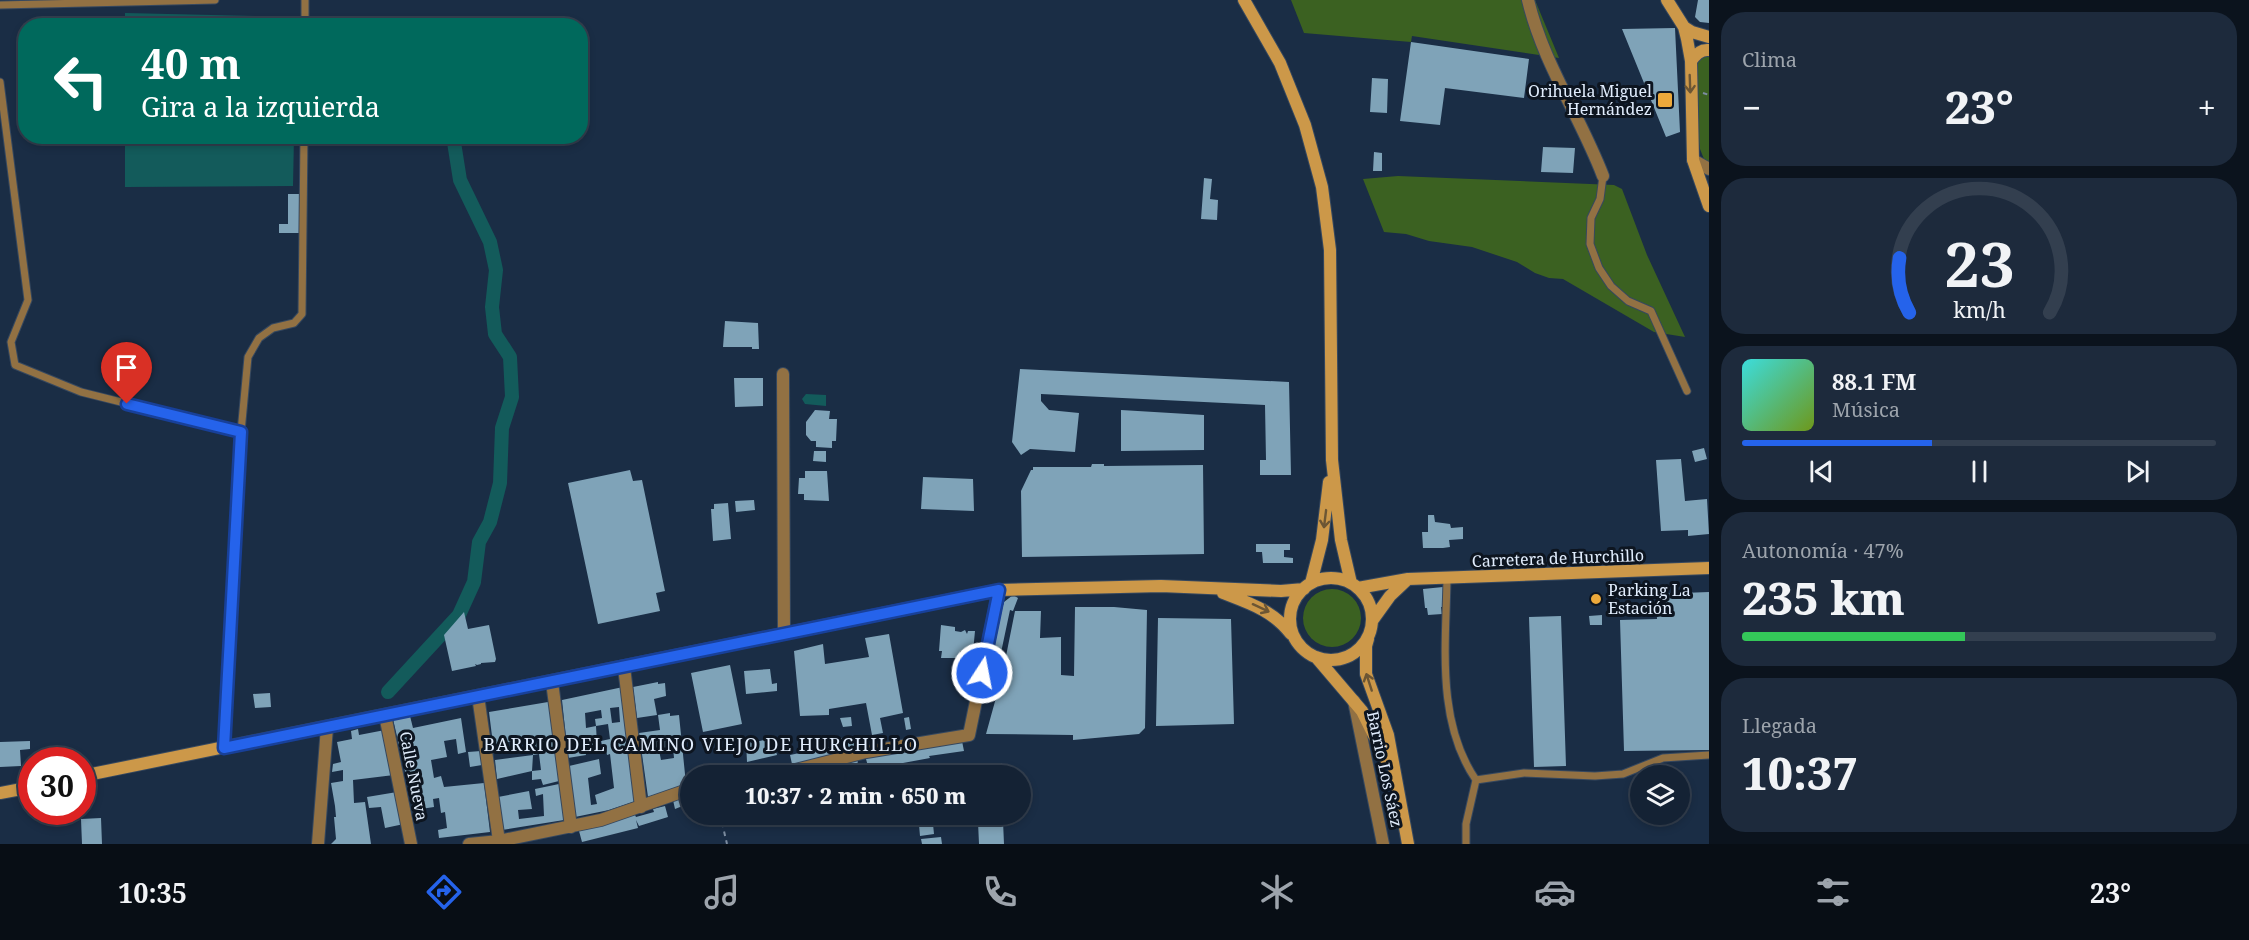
<!DOCTYPE html>
<html lang="es">
<head>
<meta charset="utf-8">
<style>
	body { margin:0; font-family:"Noto Serif",serif; background:#1d2a3c; color:#f1f3f6; height:100vh; display:flex; flex-direction:column; font-size:22px; white-space:nowrap }
	* { box-sizing:border-box; margin:0 }
	p { font-size:20px; color:#9da4ac }
	.icon { flex:none; width:33px; height:33px; fill:none; stroke:currentColor; stroke-width:2; stroke-linecap:round; stroke-linejoin:round }
	.map { position:relative; flex:1; overflow:hidden }
	.panel { display:flex; flex-direction:column; gap:12px; padding:12px; background:#0b131d; width:540px }
	.panel>* { flex:none }
	.banner { position:absolute; left:18px; top:18px; width:570px; height:126px; border-radius:24px; box-shadow:0 3px 9px #0003,0 0 0 2px #333f4f; background:#00695c; color:#fff; overflow:hidden }
	.controls { position:absolute; left:1630px; top:765px; display:grid; gap:12px }
	.controls a { display:grid; place-items:center; width:60px; height:60px; border-radius:50%; background:#142234; box-shadow:0 3px 9px #0003,0 0 0 2px #333f4f; font-size:30px }
	.speed { position:absolute; left:18px; top:747px; display:flex; gap:12px; font-size:30px; font-weight:700; text-align:center }
	.speed>* { display:grid; place-content:center; width:78px; height:78px; border-radius:50%; background:#142234; box-shadow:0 3px 9px #0003,0 0 0 2px #333f4f; line-height:1 }
	.speed .limit { border:9px solid #d22; background:#fff; color:#111 }
	.pin { position:absolute; display:grid; place-items:center; width:51px; height:51px; color:#fff; margin:-62px -26px; border-radius:50% 50% 50% 0; rotate:-45deg; box-shadow:0 0 6px #0007 }
	.pin .icon { rotate:45deg }
	.me { position:absolute; width:66px; margin:-33px; rotate:11deg; stroke-linejoin:round; filter:drop-shadow(0 0 4px #0008) }
	.turn { display:flex; align-items:center; gap:21px; height:126px; padding:0 24px; font-size:27px }
	.turn .icon { width:78px; height:78px; stroke-width:2.5 }
	.turn b { display:block; font-size:42px; line-height:51px }
	.big { font-size:45px; font-weight:800; line-height:1.1 }
	.panel .card { flex:1; display:flex; flex-direction:column; justify-content:center; gap:9px; min-width:0; padding:0 21px; border-radius:24px; background:#1d2a3c }
	.panel .dial { align-items:center; gap:0 }
	.dial svg { height:156px; overflow:visible; fill:none; stroke:#333f4f; stroke-width:7; stroke-linecap:round; text-anchor:middle }
	.dial text { fill:#f1f3f6; stroke:none }
	.song { display:flex; align-items:center; gap:18px }
	.cover { width:72px; height:72px; border-radius:9px; background:linear-gradient(135deg,hsl(180 70% 55%),hsl(80 70% 35%)) }
	.played { height:6px; border-radius:3px; background:linear-gradient(90deg,#2563eb 40%,#333f4f 40%) }
	.keys { display:flex; justify-content:space-around; direction:ltr }
	.heat { display:flex; justify-content:space-between; align-items:center; font-size:33px; direction:ltr }
	.charge { height:9px; border-radius:4px; background:linear-gradient(90deg,#34c759 47%,#333f4f 0) }
	.trip { position:absolute; left:680px; top:765px; width:351px; height:60px; border-radius:30px; background:#142234; box-shadow:0 3px 9px #0003,0 0 0 2px #333f4f; font-weight:800; line-height:60px; text-align:center }
	.menu { display:flex; height:96px; justify-content:space-around; align-items:center; background:#080e15; color:#9da4ac }
	.menu .icon { width:42px; height:42px }
	.menu .active { color:#2563eb }
	.menu b { font-size:27px; color:#f1f3f6 }
	main { display:flex; flex:1; min-height:0 }
	.map>svg:first-child { display:block }
</style>
</head>
<body>
<main>
<div class="map">
<svg width="1709" height="844" viewBox="0 0 1709 844">
	<rect width="100%" height="100%" fill="#1a2d45"/>
	<path fill="#3b6121" d="M1291,0H1535L1559,58L1412,36L1411,42L1304,33Z
		M1709,56V172L1700,149L1687,59Z
		M1398,176L1614,185L1622,189L1647,255L1685,337L1654,332L1563,279L1549,278L1535,273L1517,262L1472,247L1429,241L1406,234L1384,232L1363,179Z
		M1303 618a29 29 0 1 1 58 0a29 29 0 1 1-58 0Z"/>
	<path fill="#135b5b" d="M125,13L296,17V25H125Z
		M125,137H294L293,186L125,187Z
		M806,394L826,395V406L805,404L802,399Z"/>
	<g fill="none" stroke-linecap="round" stroke-linejoin="round">
		<path stroke="#135b5b" stroke-width="14" d="M388,692L459,615L474,582L479,542L490,522L500,483L502,428L512,397L510,357L495,334L492,307L496,270L490,242L460,180L453,136"/>
	</g>
	<path fill="#7fa3b8" fill-rule="evenodd" d="M1698,0H1709V23L1700,22L1695,17Z
		M1675,28L1680,132L1666,137L1622,29Z
		M1411,42L1529,59L1524,98L1445,88L1440,125L1400,121Z
		M1372,78L1388,79L1387,113L1370,112Z
		M1543,147L1575,148L1573,173L1541,172Z
		M1374,152L1382,153V171H1373Z
		M1204,178L1212,179L1210,199L1218,200L1217,220L1201,219Z
		M288,194H299V233H279V224H288Z
		M725,321L758,323L759,349H752V347H723Z
		M1020,369L1289,382L1291,475H1260V460H1266L1265,405L1041,394V401L1049,410L1079,413L1075,452L1030,449L1021,455L1012,442Z
		M734,378H763V406L735,407Z
		M815,410L830,411L829,419H837L836,441H832V448L816,447V441H811L806,435V422Z
		M1121,410L1204,415V450L1121,451Z
		M1704,448L1707,459L1695,462L1692,451Z
		M814,451H826V462L813,461Z
		M1681,459L1685,501L1707,499L1709,534L1688,536V530L1661,531L1656,460Z
		M1092,464H1104V466L1203,465L1204,554L1022,557L1021,491L1031,470H1033V467H1091Z
		M630,470L633,481L642,480L665,591L656,593L660,611L598,624L568,483Z
		M805,471H827L829,501L804,500V494H798L799,478H805Z
		M923,477L973,479L974,511L921,509Z
		M754,500L755,510L736,512L735,501Z
		M728,503L731,539L713,541L711,509H714V504Z
		M1428,515H1434L1435,522L1450,524L1451,528L1463,527V539L1449,540L1450,547L1443,548H1423L1422,532H1428Z
		M1256,544H1290V550H1284V557L1293,558V563H1263L1262,552H1256Z
		M1443,587L1444,607H1441L1442,614L1428,615L1427,608H1425L1423,589Z
		M1709,592V750L1624,751L1620,620L1657,619L1656,594Z
		M1013,595L1018,598L1013,611L1010,610L991,700H983L994,638L1004,602Z
		M1075,607H1114L1147,610L1145,728L1139,734L1073,740V735L986,734L1002,676L1015,611H1041L1040,638L1061,637V675L1074,676Z
		M464,612L468,629L489,625L496,659L495,662L481,663V664L477,665L475,664L476,666L452,671L444,635Z
		M1602,615V625H1590L1589,616Z
		M1561,616L1566,766L1534,767L1529,617Z
		M1158,618L1231,619L1234,724L1156,726Z
		M941,625L955,627V631L961,632L965,630L967,634L968,631H975L973,652L960,651V658H941L942,651H939Z
		M889,634L903,713L880,718L883,733L872,735L866,703L829,709V715L800,716L794,651L823,644L825,664L869,657L865,638Z
		M730,665L742,724L703,732L691,673Z
		M770,669L772,684L777,683V691L746,694L744,671Z
		M658,682V684L665,683L666,696L654,699L657,715L637,718L633,687Z
		M623,687L636,801L609,810L575,817L569,766L599,759L601,774L588,778L591,805L597,804L595,795L614,788L610,754L607,755L606,749H603L601,741L610,739L608,724L596,726L595,719L602,718L601,710L585,713L586,728L596,726L597,744L584,746L586,755L568,758L562,700ZM619,707L620,722L612,723L610,708Z
		M270,693L271,707L255,708L253,694Z
		M548,702L551,704L559,781L543,785L541,779L532,780V771L541,770L539,754L533,755L532,771L497,779L495,760L533,755V748L525,749L524,740L493,744L489,712Z
		M670,713V716L679,715L686,784L648,797L639,733L660,730L658,715ZM673,747L674,758L661,760L659,750Z
		M410,716L413,728L461,718L466,752L458,754L456,739L444,741L447,757L431,760L434,778L441,776L444,787L484,783L490,832L439,838L438,830L447,828L445,812L441,813L439,798L433,799L434,807L414,810L393,719Z
		M851,717L852,726L843,727L840,718Z
		M909,717L911,729L906,730L904,718Z
		M358,729L359,735L385,730L394,775L353,780L354,803L365,802L371,844H331L336,839L334,817H336L335,806L331,783L343,781V770L332,772L333,764L341,762L337,742L352,739L351,731Z
		M854,737L856,752L836,756L835,747L841,746V738Z
		M772,738L777,755L747,762L746,741L750,740L751,743Z
		M30,741V749L20,750L21,766L0,767V742Z
		M962,741L964,751L929,756L930,758L903,763L882,765L883,768L869,770L866,759L870,756Z
		M833,746L835,756L792,764L790,755Z
		M481,751L482,765L470,767L468,752Z
		M858,758L857,770L844,768V766L836,768L835,762Z
		M975,763H1002V776H975Z
		M559,784L564,820L502,830L498,797L529,791L532,809L518,810L519,819L544,816L543,794L536,796L535,789Z
		M397,792L404,824L385,828L381,807L369,808L367,797Z
		M687,795L690,803L675,809L673,800Z
		M665,806L668,817L639,826L636,820L638,828L582,842L579,831L635,815L636,817L654,812L653,809Z
		M101,818L102,844H82L81,819Z
		M1003,821L1004,844H979L978,822Z
		M933,824L934,834L920,836L919,825Z
		M941,837L942,844H922L921,839Z"/>
	<g fill="none" stroke-linecap="round" stroke-linejoin="round">
		<defs>
			<path id="lane" d="M0,5L215,0
				M305,26V0
				M0,82L28,300L11,342L15,365L81,392L241,432
				M1603,176L1600,199L1591,218L1590,244L1599,268L1611,286L1628,301L1651,311L1687,391
				M1447,578C1446,644 1436,722 1476,780
				M223,748L241,432L248,357L259,338L273,328L294,323L302,314L304,136
				M1466,844V824L1476,780L1524,773L1595,776L1623,774L1663,758L1709,755"/>
			<path id="street" d="M1528,0C1543,63 1580,116 1603,176
				M1693,160L1709,169
				M783,374L784,634
				M624,667L641,807
				M552,682L571,827
				M478,696L499,841
				M1354,701L1383,844
				M385,715L411,844
				M772,776L866,752L969,735L999,590
				M318,844L327,727
				M469,844L499,841L601,820L690,789"/>
			<path id="secondary" d="M1244,0L1280,63L1305,125L1322,187L1330,250L1332,460L1341,540L1351,583
				M1667,0L1684,27L1687,39L1691,61L1693,160L1709,206
				M1684,27L1692,32L1709,37
				M1691,61C1695,55 1701,49 1709,50
				M1290 619a41 41 0 1 1 82 0a41 41 0 1 1-82 0Z
				M1311,583L1322,540L1329,482
				M1358,588L1408,579L1709,568
				M1223,593C1249,603 1274,611 1291,634
				M1372,621L1390,596L1407,580
				M1368,639L1366,646V674L1388,735L1408,844
				M1316,657L1362,711L1387,762
				M82,776L999,590L1161,586L1281,591L1304,589
				M0,793L32,787"/>
		</defs>
		<use href="#lane" stroke="#36485f" stroke-width="9"/>
		<use href="#street" stroke="#36485f" stroke-width="14"/>
		<use href="#secondary" stroke="#36485f" stroke-width="14"/>
		<path stroke="#7d8da1" stroke-width="2" stroke-dasharray="4.5 4.5" stroke-linecap="butt" d="M1703,93L1709,95
			M720,814L727,844"/>
		<use href="#lane" stroke="#927143" stroke-width="7"/>
		<use href="#street" stroke="#927143" stroke-width="12"/>
		<use href="#secondary" stroke="#cc9849" stroke-width="12"/>
	</g>
	<defs><path id="oneway-shaft" d="M-6 0H5M1.5-3L5.5 0L1.5 3" fill="none" stroke-width="1.6" stroke-linecap="round" stroke-linejoin="round" transform="scale(1.5)"/></defs>
	<g stroke="#6c5634">
		<use href="#oneway-shaft" transform="translate(1690 84) rotate(88)"/>
		<use href="#oneway-shaft" transform="translate(1325 519) rotate(97)"/>
		<use href="#oneway-shaft" transform="translate(1261 608) rotate(25)"/>
		<use href="#oneway-shaft" transform="translate(1369 682) rotate(-108)"/>
	</g>
	<g fill="none" stroke-linecap="round" stroke-linejoin="round">
		<defs>
			<path id="route" d="M127,404L241,432L224,748L999,590L982,673"/>
		</defs>
		<use href="#route" stroke="#184099" stroke-width="15"/>
		<use href="#route" stroke="#2563eb" stroke-width="10"/>
	</g>
	<g fill="#eca93b" stroke="#0d1520" stroke-width="2">
		<rect x="1657" y="92" width="16" height="16" rx="3"/>
		<circle cx="1596" cy="599" r="6"/>
	</g>
	<g text-anchor="middle" stroke-width="6" stroke-linejoin="round" paint-order="stroke">
		<g font-size="16" fill="#e1edfd" stroke="#0d1520" text-anchor="end">
			<text x="1652" y="97">Orihuela Miguel<tspan x="1652" dy="18">Hernández</tspan></text>
			<text x="1608" y="596" text-anchor="start">Parking La<tspan x="1608" dy="18">Estación</tspan></text>
		</g>
		<g font-size="16" fill="#e1edfd" stroke="#0d1520">
			<text transform="translate(1558 558) rotate(-2)" y="6">Carretera de Hurchillo</text>
			<text transform="translate(1385 769) rotate(78)" y="6">Barrio Los Sáez</text>
			<text transform="translate(414 776) rotate(79)" y="6">Calle Nueva</text>
		</g>
		<g font-size="18" letter-spacing="1.5" fill="#e1edfd" stroke="#0d1520">
			<text x="701" y="751">BARRIO DEL CAMINO VIEJO DE HURCHILLO</text>
		</g>
	</g>
</svg>
<div class="controls">
<a><svg class="icon" aria-label="layers" viewBox="0 0 24 24"><path d="M12 4l9 5-9 5-9-5zM3 14l9 5 9-5"/></svg></a>
</div>
<div class="speed"><div class="limit">30</div></div>
<div class="pin" style="left:127px;top:404px;background:#d93025"><svg class="icon" aria-label="arrive" viewBox="0 0 24 24"><path d="M6 21V4h12l-3 4 3 4H6"/></svg></div>
<svg class="me" style="left:982px;top:673px" viewBox="-20 -20 40 40"><circle r="17" fill="#2563eb" stroke="#fff" stroke-width="3"/><path d="M0-11L8 9 0 5-8 9z" fill="#fff"/></svg>
<div class="trip">10:37 · 2 min · 650 m</div>
<div class="banner">
<div class="turn"><svg class="icon" aria-label="left" viewBox="0 0 24 24"><path d="M17 20v-9H6M10 6l-5 5 5 5"/></svg><div><b>40 m</b>Gira a la izquierda</div></div>
</div>
</div>
<section class="panel">
<div class="card"><p>Clima</p>
<div class="heat"><a>−</a><b class="big">23°</b><a>+</a></div>
</div>
<div class="card dial"><svg viewBox="0 0 100 80">
<path d="M14 69A42 42 0 1 1 86 69"/>
<path d="M14 69A42 42 0 0 1 9 41" stroke="#2563eb"/>
<text x="50" y="56" font-size="32" font-weight="700">23</text>
<text x="50" y="72" font-size="11">km/h</text>
</svg></div>
<div class="card">
<div class="song"><i class="cover"></i><div><b>88.1 FM</b><p>Música</p></div></div>
<div class="played"></div>
<div class="keys"><svg class="icon" aria-label="previous" viewBox="0 0 24 24"><path d="M18 5L8 12l10 7zM5 5v14"/></svg><svg class="icon" aria-label="pause" viewBox="0 0 24 24"><path d="M8 5v14M16 5v14"/></svg><svg class="icon" aria-label="next" viewBox="0 0 24 24"><path d="M6 5l10 7-10 7zM19 5v14"/></svg></div>
</div>
<div class="card"><p>Autonomía · 47%</p><b class="big">235 km</b><div class="charge"></div></div>
<div class="card"><p>Llegada</p><b class="big">10:37</b></div>
</section>
</main>
<nav class="menu">
<b>10:35</b>
<svg class="icon active" aria-label="directions" viewBox="0 0 24 24"><path d="M12 3l9 9-9 9-9-9zM9 14v-3h6M13 9l2 2-2 2"/></svg>
<svg class="icon" aria-label="music" viewBox="0 0 24 24"><path d="M9 18V5l10-2v13"/><circle cx="6" cy="18" r="3"/><circle cx="16" cy="16" r="3"/></svg>
<svg class="icon" aria-label="phone" viewBox="0 0 24 24"><path d="M5 4h4l2 5-3 2q2 4 5 5l2-3 5 2v4C11 20 4 13 5 4z"/></svg>
<svg class="icon" aria-label="climate" viewBox="0 0 24 24"><path d="M12 3v18M4 7l16 10M4 17L20 7"/></svg>
<svg class="icon" aria-label="car" viewBox="0 0 24 24"><path d="M5 17H2v-5l4-1 3-4h7l3 4 3 1v5h-3M9 17h6M6 11h13"/><circle cx="7" cy="17" r="2"/><circle cx="17" cy="17" r="2"/></svg>
<svg class="icon" aria-label="filters" viewBox="0 0 24 24"><path d="M4 7h16M4 17h16"/><circle cx="9" cy="7" r="2"/><circle cx="15" cy="17" r="2"/></svg>
<b>23°</b>
</nav>
</body>
</html>
